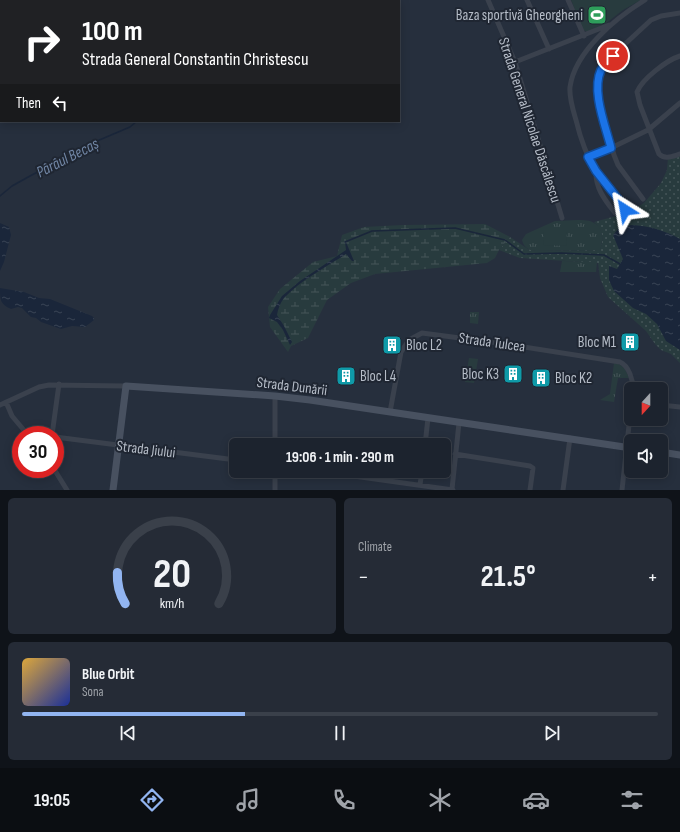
<!DOCTYPE html>
<html lang="en">
<head>
<meta charset="utf-8">
<style>
	body { margin:0; font-family:"Sofia Sans Condensed",sans-serif; background:#252b36; color:#f1f3f6; height:100vh; display:flex; flex-direction:column; font-size:15px; white-space:nowrap }
	* { box-sizing:border-box; margin:0 }
	p { font-size:13px; color:#a0a4aa }
	.icon { flex:none; width:22px; height:22px; fill:none; stroke:currentColor; stroke-width:2; stroke-linecap:round; stroke-linejoin:round }
	.map { position:relative; height:490px; overflow:hidden }
	.panel { display:flex; flex-direction:column; gap:8px; padding:8px; background:#0f1319; flex:1 }
	.panel>* { flex:none }
	.top-card { position:absolute; left:0px; top:0px; width:400px; height:122px; box-shadow:0 2px 10px #0003,0 0 0 1px #3a404a; background:#202124; color:#fff; overflow:hidden }
	.needle { width:26px; rotate:201deg }
	.fabs { position:absolute; left:624px; top:382px; display:grid; gap:8px }
	.fabs a { display:grid; place-items:center; width:44px; height:44px; border-radius:6px; background:#1c232e; box-shadow:0 2px 10px #0003,0 0 0 1px #3a404a; font-size:20px }
	.speed { position:absolute; left:12px; top:426px; display:flex; gap:8px; font-size:20px; font-weight:700; text-align:center }
	.speed>* { display:grid; place-content:center; width:52px; height:52px; border-radius:50%; background:#1c232e; box-shadow:0 2px 10px #0003,0 0 0 1px #3a404a; line-height:1 }
	.speed .limit { border:6px solid #d22; background:#fff; color:#111 }
	.pin { position:absolute; display:grid; place-items:center; width:34px; height:34px; color:#fff; margin:-17px; border:2px solid #fff; border-radius:50%; box-shadow:0 1px 4px #0007 }
	.me { position:absolute; width:44px; margin:-22px; rotate:326deg; stroke-linejoin:round; filter:drop-shadow(0 0 3px #0008) }
	.turn { display:flex; align-items:center; gap:14px; height:84px; padding:0 16px; font-size:18px }
	.turn .icon { width:52px; height:52px; stroke-width:2.5 }
	.turn b { display:block; font-size:28px; line-height:34px }
	.then { display:flex; align-items:center; height:38px; padding:0 16px; background:#0003; gap:8px; font-size:15px }
	.big { font-size:30px; font-weight:700; line-height:1.1 }
	.panel .card { flex:1; display:flex; flex-direction:column; justify-content:center; gap:6px; min-width:0; padding:0 14px; border-radius:6px; background:#252b36 }
	.panel .dial { align-items:center; gap:0 }
	.dial svg { height:104px; overflow:visible; fill:none; stroke:#3a404a; stroke-width:7; stroke-linecap:round; text-anchor:middle }
	.dial text { fill:#f1f3f6; stroke:none }
	.song { display:flex; align-items:center; gap:12px }
	.cover { width:48px; height:48px; border-radius:6px; background:linear-gradient(135deg,hsl(40 70% 55%),hsl(230 70% 35%)) }
	.played { height:4px; border-radius:2px; background:linear-gradient(90deg,#92b5f1 35%,#3a404a 35%) }
	.keys { display:flex; justify-content:space-around; direction:ltr }
	.heat { display:flex; justify-content:space-between; align-items:center; font-size:22px; direction:ltr }
	.panel .tiles { flex:1; display:grid; gap:8px; grid-template-columns:1fr 1fr }
	.card:last-child { grid-column:span 2 }
	.trip { position:absolute; left:229px; top:438px; width:222px; height:40px; border-radius:6px; background:#1c232e; box-shadow:0 2px 10px #0003,0 0 0 1px #3a404a; font-weight:700; line-height:40px; text-align:center }
	.menu { display:flex; height:64px; justify-content:space-around; align-items:center; background:#0b0e12; color:#a0a4aa }
	.menu .icon { width:28px; height:28px }
	.menu .current { color:#92b5f1 }
	.menu b { font-size:18px; color:#f1f3f6 }
	.map>svg:first-child { display:block }
</style>
</head>
<body>
<div class="map">
<svg width="680" height="490" viewBox="0 0 680 490">
	<defs>
		<pattern id="grass-dots" width="8" height="8" patternUnits="userSpaceOnUse"><rect width="8" height="8" fill="#283b3e"/><path d="M2 2h.1M6 6h.1" fill="none" stroke="#455558" stroke-width="1.8" stroke-linecap="round"/></pattern>
		<pattern id="wetland-marsh" width="20" height="14" patternUnits="userSpaceOnUse"><rect width="20" height="14" fill="#283b3e"/><path d="M1 5h8M5 5V1M11 12h8M15 12V8" fill="none" stroke="#455558"/></pattern>
		<pattern id="park-tufts" width="24" height="20" patternUnits="userSpaceOnUse"><rect width="24" height="20" fill="#283b3e"/><path d="M3 7l-1-3M5 7V3M7 7l1-3M15 17l-1-3M17 17v-4M19 17l1-3" fill="none" stroke="#455558"/></pattern>
		<pattern id="water-ripples" width="26" height="14" patternUnits="userSpaceOnUse"><rect width="26" height="14" fill="#1a263a"/><path d="M2 4q2-2 4 0t4 0M15 11q2-2 4 0t4 0" fill="none" stroke="#394455"/></pattern>
	</defs>
	<rect width="100%" height="100%" fill="#262f3d"/>
	<path fill="url(#grass-dots)" d="M680,154V363L671,354L661,350L655,344L646,331L608,297L600,278L598,263L520,258L499,250L510,237L528,249L536,251L600,250C604,239 603,230 594,222L627,213L644,203L661,183L667,170L668,157Z"/>
	<path fill="url(#wetland-marsh)" d="M485,224L510,237L499,250L495,258L487,263L375,274L351,283L327,300L308,338L291,346L288,352L270,327L268,307L280,289L313,262L337,256L342,235L364,227L403,225Z"/>
	<path fill="url(#park-tufts)" d="M578,220C583,220 590,220 594,223C604,228 603,241 600,250L536,251C529,250 524,248 522,240L526,234L555,221Z
		M562,261L597,262L596,272H560Z
		M470,312H479L478,324L470,323Z
		M469,358L478,359L474,383L465,382Z
		M614,363C625,365 625,369 629,378H618L614,402L600,400L610,394Z"/>
	<path fill="#283b3e" d="M571,0H641L623,10L605,24L588,32L583,30Z
		M544,232H567L566,246L543,245Z"/>
	<path fill="url(#water-ripples)" d="M0,223L9,227L11,235L4,262L0,271Z
		M631,225C649,226 664,230 680,239V350L666,341L657,324L646,314L633,308L614,291L609,280V266L617,269L623,259L613,235L618,229Z
		M345,242H346L354,261H352L346,254C326,267 301,280 284,298C280,303 278,309 277,315L284,326L292,342L290,345L283,330L277,322L269,318L270,315L282,296L300,281L346,250Z
		M0,288L24,292L39,298L50,299L92,316L94,318V320L85,327L72,326L61,329L41,322L36,318L31,317L22,308L18,307L11,309C0,304 0,300 0,288Z"/>
	<g fill="none" stroke-linecap="round" stroke-linejoin="round">
		<path stroke="#1a263a" stroke-width="1.5" d="M362,1L364,0
			M0,196L12,186L30,176L97,141L130,127L137,121
			M345,242L372,231L455,228L505,240L524,254L561,253L604,255L620,264"/>
		<path stroke="#3a414d" stroke-width="5" d="M488,0L515,62L562,218
			M527,0L549,49
			M568,0L584,36
			M680,56C667,60 642,79 637,92L640,105L659,154C665,160 673,156 680,154
			M515,62L609,25
			M588,157L611,148L648,130L680,103
			M596,171C595,188 605,200 615,213L623,212L626,209C616,196 604,184 596,171C586,155 580,137 576,120C573,110 569,98 570,87C575,51 616,18 645,0
			M643,199L618,165L614,155L600,106L597,87L598,80L603,67L624,45L651,20L661,16L680,13
			M6,402L12,416L28,435
			M0,405L39,387L49,385L126,386
			M661,405L680,407
			M390,412L401,352L409,340L422,333L498,343L620,362C629,366 633,380 633,389
			M52,435L59,384
			M55,437L236,460
			M275,445V396
			M425,445L428,418
			M455,454L530,466L533,468L530,490
			M54,469L67,490
			M275,471V490
			M318,471L453,490
			M420,485L422,471
			M452,489L459,423
			M563,490L570,438
			M622,490L631,407"/>
		<path stroke="#485160" stroke-width="7" d="M661,452L680,455
			M113,490L126,386L275,396L310,400L631,448"/>
	</g>
	<g fill="none" stroke-linecap="round" stroke-linejoin="round">
		<defs>
			<path id="route" d="M613,56C609,60 604,65 601,70C591,91 606,127 611,148L588,157L596,171L626,209L625,210"/>
		</defs>
		<use href="#route" stroke="#114b97" stroke-width="10"/>
		<use href="#route" stroke="#1a73e8" stroke-width="7"/>
	</g>
	<defs>
		<symbol id="stadium-square" viewBox="-11 -11 22 22"><rect x="-9" y="-9" width="18" height="18" rx="4" fill="#2e9e5b" stroke="#1f2632"/><path d="M0-5a6.5 5 0 1 0 0 10a6.5 5 0 1 0 0-10ZM-3.5-1.8h7v3.6h-7Z" fill="#fff"/></symbol>
		<symbol id="building-square" viewBox="-11 -11 22 22"><rect x="-9" y="-9" width="18" height="18" rx="4" fill="#0f9aa8" stroke="#1f2632"/><path d="M-4-6H4V6H1V3H-1V6H-4ZM-2.5-4.3h1.7v1.8h-1.7ZM.8-4.3h1.7v1.8H.8ZM-2.5-1h1.7V.8h-1.7ZM.8-1h1.7V.8H.8Z" fill="#fff"/></symbol>
	</defs>
	<g fill-rule="evenodd">
		<use href="#stadium-square" x="586" y="4" width="22" height="22"/>
		<use href="#building-square" x="619" y="331" width="22" height="22"/>
		<use href="#building-square" x="381" y="334" width="22" height="22"/>
		<use href="#building-square" x="502" y="363" width="22" height="22"/>
		<use href="#building-square" x="335" y="365" width="22" height="22"/>
		<use href="#building-square" x="530" y="367" width="22" height="22"/>
	</g>
	<g text-anchor="middle" stroke-width="4" stroke-linejoin="round" paint-order="stroke">
		<g font-size="15" fill="#b6bdc8" stroke="#1f2632" text-anchor="end">
			<text x="583" y="20">Baza sportivă Gheorgheni</text>
			<text x="616" y="347">Bloc M1</text>
			<text x="406" y="350" text-anchor="start">Bloc L2</text>
			<text x="499" y="379">Bloc K3</text>
			<text x="360" y="381" text-anchor="start">Bloc L4</text>
			<text x="555" y="383" text-anchor="start">Bloc K2</text>
		</g>
		<g font-size="15" fill="#b6bdc8" stroke="#1f2632">
			<text transform="translate(530 120) rotate(72)" y="5">Strada General Nicolae Dăscălescu</text>
			<text transform="translate(492 342) rotate(8)" y="5">Strada Tulcea</text>
			<text transform="translate(292 386) rotate(7)" y="5">Strada Dunării</text>
			<text transform="translate(146 449) rotate(7)" y="5">Strada Jiului</text>
		</g>
		<g font-size="16" font-style="italic" fill="#7186a5" stroke="#1f2632">
			<text transform="translate(67 157) rotate(-27)" y="6">Pârâul Becaș</text>
		</g>
	</g>
</svg>
<div class="fabs">
<a><svg class="needle" viewBox="-14 -14 28 28"><path d="M0-13l5 13h-10z" fill="#e53935"/><path d="M0 13l5-13h-10z" fill="#a0a4aa"/></svg></a>
<a><svg class="icon" aria-label="sound" viewBox="0 0 24 24"><path d="M4 9h4l5-4v14l-5-4H4zM17 9q2 3 0 6"/></svg></a>
</div>
<div class="speed"><div class="limit">30</div></div>
<div class="pin" style="left:613px;top:56px;background:#d93025"><svg class="icon" aria-label="arrive" viewBox="0 0 24 24"><path d="M6 21V4h12l-3 4 3 4H6"/></svg></div>
<svg class="me" style="left:625px;top:210px" viewBox="-20 -20 40 40"><path d="M0-17L14 15 0 8-14 15z" fill="#1a73e8" stroke="#fff" stroke-width="4"/></svg>
<div class="trip">19:06 · 1 min · 290 m</div>
<div class="top-card">
<div class="turn"><svg class="icon" aria-label="right" viewBox="0 0 24 24"><path d="M7 20v-9h11M14 6l5 5-5 5"/></svg><div><b>100 m</b>Strada General Constantin Christescu</div></div>
<div class="then">Then<svg class="icon" aria-label="left" viewBox="0 0 24 24"><path d="M17 20v-9H6M10 6l-5 5 5 5"/></svg></div>
</div>
</div>
<section class="panel">
<div class="tiles">
<div class="card dial"><svg viewBox="0 0 100 80">
<path d="M14 69A42 42 0 1 1 86 69"/>
<path d="M14 69A42 42 0 0 1 8 45" stroke="#92b5f1"/>
<text x="50" y="56" font-size="32" font-weight="700">20</text>
<text x="50" y="72" font-size="11">km/h</text>
</svg></div>
<div class="card"><p>Climate</p>
<div class="heat"><a>−</a><b class="big">21.5°</b><a>+</a></div>
</div>
<div class="card">
<div class="song"><i class="cover"></i><div><b>Blue Orbit</b><p>Sona</p></div></div>
<div class="played"></div>
<div class="keys"><svg class="icon" aria-label="previous" viewBox="0 0 24 24"><path d="M18 5L8 12l10 7zM5 5v14"/></svg><svg class="icon" aria-label="pause" viewBox="0 0 24 24"><path d="M8 5v14M16 5v14"/></svg><svg class="icon" aria-label="next" viewBox="0 0 24 24"><path d="M6 5l10 7-10 7zM19 5v14"/></svg></div>
</div>
</div>
</section>
<nav class="menu">
<b>19:05</b>
<svg class="icon current" aria-label="directions" viewBox="0 0 24 24"><path d="M12 3l9 9-9 9-9-9zM9 14v-3h6M13 9l2 2-2 2"/></svg>
<svg class="icon" aria-label="music" viewBox="0 0 24 24"><path d="M9 18V5l10-2v13"/><circle cx="6" cy="18" r="3"/><circle cx="16" cy="16" r="3"/></svg>
<svg class="icon" aria-label="phone" viewBox="0 0 24 24"><path d="M5 4h4l2 5-3 2q2 4 5 5l2-3 5 2v4C11 20 4 13 5 4z"/></svg>
<svg class="icon" aria-label="climate" viewBox="0 0 24 24"><path d="M12 3v18M4 7l16 10M4 17L20 7"/></svg>
<svg class="icon" aria-label="car" viewBox="0 0 24 24"><path d="M5 17H2v-5l4-1 3-4h7l3 4 3 1v5h-3M9 17h6M6 11h13"/><circle cx="7" cy="17" r="2"/><circle cx="17" cy="17" r="2"/></svg>
<svg class="icon" aria-label="filters" viewBox="0 0 24 24"><path d="M4 7h16M4 17h16"/><circle cx="9" cy="7" r="2"/><circle cx="15" cy="17" r="2"/></svg>
</nav>
</body>
</html>
